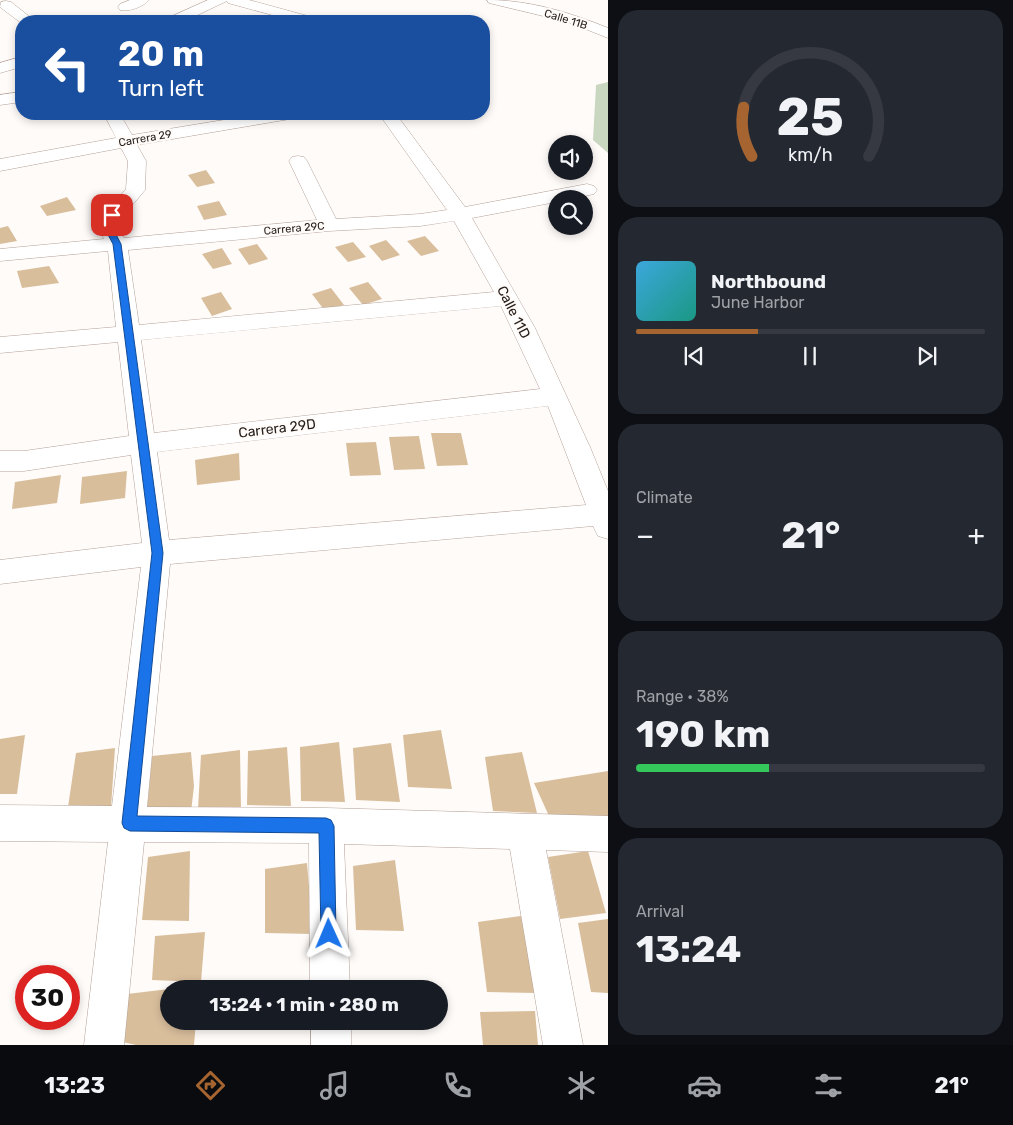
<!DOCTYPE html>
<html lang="en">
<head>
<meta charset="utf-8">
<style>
	body { margin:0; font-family:Rubik,sans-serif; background:#242831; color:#f1f3f6; height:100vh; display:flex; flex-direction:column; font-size:19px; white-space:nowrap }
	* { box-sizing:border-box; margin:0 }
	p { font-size:16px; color:#9ea1a6 }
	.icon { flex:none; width:28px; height:28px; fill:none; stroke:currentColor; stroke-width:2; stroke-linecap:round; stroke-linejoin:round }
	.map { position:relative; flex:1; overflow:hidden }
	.drawer { display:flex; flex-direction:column; gap:10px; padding:10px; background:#0d0f14; width:405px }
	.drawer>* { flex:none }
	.guide { position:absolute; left:15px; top:15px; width:475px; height:105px; border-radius:20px; box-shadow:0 2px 8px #0003; background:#1a4fa0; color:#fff; overflow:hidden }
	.tools { position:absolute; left:548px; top:135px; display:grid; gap:10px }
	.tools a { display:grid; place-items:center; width:45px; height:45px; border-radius:50%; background:#171b24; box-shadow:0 2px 8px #0003; font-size:25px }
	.speed { position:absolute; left:15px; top:965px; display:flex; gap:10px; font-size:25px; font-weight:700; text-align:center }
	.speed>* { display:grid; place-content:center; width:65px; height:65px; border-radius:50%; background:#171b24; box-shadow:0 2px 8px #0003; line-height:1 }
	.speed .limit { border:8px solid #d22; background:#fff; color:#111 }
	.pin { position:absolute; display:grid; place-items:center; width:42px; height:42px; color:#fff; margin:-21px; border-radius:10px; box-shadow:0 2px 8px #0006 }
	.me { position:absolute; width:55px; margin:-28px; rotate:359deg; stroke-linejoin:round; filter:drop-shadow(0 0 4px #0008) }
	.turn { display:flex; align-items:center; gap:18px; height:105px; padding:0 20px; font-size:22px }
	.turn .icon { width:65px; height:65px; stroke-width:2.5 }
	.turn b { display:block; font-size:35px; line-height:42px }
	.big { font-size:38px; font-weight:700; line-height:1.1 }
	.drawer .card { flex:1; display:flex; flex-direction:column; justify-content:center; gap:8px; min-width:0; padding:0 18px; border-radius:20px; background:#242831 }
	.drawer .dial { align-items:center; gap:0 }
	.dial svg { height:130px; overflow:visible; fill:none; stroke:#363941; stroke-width:7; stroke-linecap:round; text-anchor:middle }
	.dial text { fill:#f1f3f6; stroke:none }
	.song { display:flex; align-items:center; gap:15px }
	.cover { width:60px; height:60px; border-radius:8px; background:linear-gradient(135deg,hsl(200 70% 55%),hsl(170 70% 35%)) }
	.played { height:5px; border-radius:2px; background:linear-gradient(90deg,#a66430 35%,#363941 35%) }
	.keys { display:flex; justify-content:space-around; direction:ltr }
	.heat { display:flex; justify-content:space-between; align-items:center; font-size:28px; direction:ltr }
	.charge { height:8px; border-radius:4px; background:linear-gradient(90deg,#34c759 38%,#363941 0) }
	.trip { position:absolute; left:160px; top:980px; width:288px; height:50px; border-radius:25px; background:#171b24; box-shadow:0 2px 8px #0003; font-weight:700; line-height:50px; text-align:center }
	.tabs { display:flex; height:80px; justify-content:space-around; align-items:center; background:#090b0e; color:#9ea1a6 }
	.tabs .icon { width:35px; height:35px }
	.tabs .selected { color:#a66430 }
	.tabs b { font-size:22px; color:#f1f3f6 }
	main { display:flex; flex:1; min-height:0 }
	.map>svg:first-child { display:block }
</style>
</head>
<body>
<main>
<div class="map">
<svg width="608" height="1045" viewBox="0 0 608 1045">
	<rect width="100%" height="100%" fill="#fffbf9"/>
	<path fill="#cad7c0" d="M608,82V153L593,140L596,85Z"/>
	<path fill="#d9be9c" d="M206,170L215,183L197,187L188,175Z
		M67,197L76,210L47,216L40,206Z
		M219,201L227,215L204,220L197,206Z
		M8,226L17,241L0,244V228Z
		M425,236L439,251L421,256L407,241Z
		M386,240L400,255L382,261L369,246Z
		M353,242L366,257L348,262L335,247Z
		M257,244L268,259L249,265L238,249Z
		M222,248L232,264L213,269L202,254Z
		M49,266L59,283L22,288L17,271Z
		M368,282L382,299L363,305L349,288Z
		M331,288L344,305L325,311L312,294Z
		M221,292L232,309L212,316L201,298Z
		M431,433H461L468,465L437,466Z
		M419,436L425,469L394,470L389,437Z
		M376,442L381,475L350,476L346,443Z
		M239,453L240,480L197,485L195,460Z
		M127,471L125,498L80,504L82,477Z
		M61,475L57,503L12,509L15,482Z
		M441,730L452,789L408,787L403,735Z
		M25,735L17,794H0V739Z
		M339,742L345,802L301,801L300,747Z
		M391,743L400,802L356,800L353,748Z
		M287,747L291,806L247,805L248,751Z
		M115,748L111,808L68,807L76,753Z
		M240,750L241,810L198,809L201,755Z
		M191,752L194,786L191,812L147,811L152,756Z
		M522,752L537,813L493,811L485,757Z
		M608,771V817L549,816L534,783Z
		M190,851L189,921L142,920L148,857Z
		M588,851L606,913L560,919L548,857Z
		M395,860L404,931L356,930L353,866Z
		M307,863L313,934L265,933V869Z
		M521,916L537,993L487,992L478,922Z
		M608,919V993L591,992L578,923Z
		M205,932L201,982L152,980L155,936Z
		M169,989V1021H196L194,1045H136L118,1041L127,994Z
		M535,1011L538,1045H483L480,1012Z"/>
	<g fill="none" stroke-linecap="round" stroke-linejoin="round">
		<defs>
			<path id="street" d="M130,0H149C143,7 129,12 120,10L118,7L120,4Z
				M208,0H249L315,18L317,21H294L228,3L227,1L185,21H166L168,18Z
				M6,1L11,2L35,21H21V23L0,7L1,2Z
				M21,57V67L0,73V63Z
				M21,92V102L0,105V95Z
				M104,114H120L132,135L260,114H299L296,118L290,119L137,145L146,161L145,190L123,216L119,229L124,238L317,220L289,161L292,157L298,156L304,157L307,161L336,219L420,214L447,210L379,114H396L465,207L587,184L594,186L597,190L594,194L571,199H556V202L472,218L535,328L590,447L608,491V539L598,536L593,526L170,564L147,807L326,808L608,816V852L546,850L583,1045H543L510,849L344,844L350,989H310L309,843L144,842L124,1045H84L108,842L0,841V805L112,806L141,567L0,584V560L142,543L131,455L24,471H0V451H24L129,436L118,342L0,353V337L116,327L108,251L0,261V249L104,239L99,229L103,215L126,189L128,161L121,148L0,171V159L116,138ZM454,221L494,292L139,325L128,250L329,231L420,226ZM501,306L540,389L154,433L141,340ZM548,406L586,505L169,540L157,452Z
				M311,1021H351V1045H311Z"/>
			<path id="secondary" d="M487,0C529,0 569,12 608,28V38L568,22L489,3Z"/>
		</defs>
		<use href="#street" stroke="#b3a197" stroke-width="1"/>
		<use href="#secondary" stroke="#b3a197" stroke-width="1"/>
		<use href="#street" fill="#fff" fill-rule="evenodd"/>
		<use href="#secondary" fill="#fff" fill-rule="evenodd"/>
	</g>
	<path fill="#1a73e8" stroke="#114b97" d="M110,213L117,215L113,229L121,244L163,553L137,816L326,818L331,820L334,826L336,934L334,940L329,942L323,940L321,934L319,833L130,831L124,828L122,823L152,553L113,244L105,229Z"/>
	<g text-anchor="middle" stroke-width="4.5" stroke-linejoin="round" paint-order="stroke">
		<g font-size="11" fill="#27201d" stroke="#fffbf9">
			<text transform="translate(566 19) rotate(17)" y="4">Calle 11B</text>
			<text transform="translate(145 138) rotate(-10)" y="4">Carrera 29</text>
			<text transform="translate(294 228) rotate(-5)" y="4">Carrera 29C</text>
		</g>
		<g font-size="14" fill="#27201d" stroke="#fffbf9">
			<text transform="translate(514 312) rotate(63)" y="5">Calle 11D</text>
			<text transform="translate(277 428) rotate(-7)" y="5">Carrera 29D</text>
		</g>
	</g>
</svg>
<div class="tools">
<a><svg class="icon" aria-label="sound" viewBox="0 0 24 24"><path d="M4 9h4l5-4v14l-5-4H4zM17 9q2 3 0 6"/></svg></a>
<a><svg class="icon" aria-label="search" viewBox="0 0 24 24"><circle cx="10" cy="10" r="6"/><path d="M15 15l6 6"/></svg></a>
</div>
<div class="speed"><div class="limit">30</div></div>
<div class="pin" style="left:112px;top:215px;background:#d93025"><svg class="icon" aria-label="arrive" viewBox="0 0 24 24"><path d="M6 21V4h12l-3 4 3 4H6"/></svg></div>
<svg class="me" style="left:329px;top:934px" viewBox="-20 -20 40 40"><path d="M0-17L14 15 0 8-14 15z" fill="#1a73e8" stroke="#fff" stroke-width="4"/></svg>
<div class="trip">13:24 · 1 min · 280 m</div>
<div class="guide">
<div class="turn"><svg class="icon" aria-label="left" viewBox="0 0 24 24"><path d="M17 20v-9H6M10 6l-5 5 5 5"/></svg><div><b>20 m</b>Turn left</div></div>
</div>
</div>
<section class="drawer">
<div class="card dial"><svg viewBox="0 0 100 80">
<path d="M14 69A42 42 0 1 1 86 69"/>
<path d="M14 69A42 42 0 0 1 9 39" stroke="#a66430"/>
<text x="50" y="56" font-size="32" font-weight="700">25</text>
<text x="50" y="72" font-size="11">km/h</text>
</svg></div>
<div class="card">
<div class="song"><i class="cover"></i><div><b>Northbound</b><p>June Harbor</p></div></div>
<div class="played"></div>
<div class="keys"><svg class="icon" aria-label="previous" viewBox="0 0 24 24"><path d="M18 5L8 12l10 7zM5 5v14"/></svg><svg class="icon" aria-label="pause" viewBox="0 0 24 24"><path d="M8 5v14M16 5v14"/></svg><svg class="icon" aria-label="next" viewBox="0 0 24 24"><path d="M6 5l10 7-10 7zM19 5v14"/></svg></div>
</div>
<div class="card"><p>Climate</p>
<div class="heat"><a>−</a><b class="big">21°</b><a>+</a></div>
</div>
<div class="card"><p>Range · 38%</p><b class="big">190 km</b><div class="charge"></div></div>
<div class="card"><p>Arrival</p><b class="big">13:24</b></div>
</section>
</main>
<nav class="tabs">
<b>13:23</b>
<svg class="icon selected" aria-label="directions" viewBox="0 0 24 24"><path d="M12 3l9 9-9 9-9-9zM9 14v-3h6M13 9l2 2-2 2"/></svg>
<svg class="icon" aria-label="music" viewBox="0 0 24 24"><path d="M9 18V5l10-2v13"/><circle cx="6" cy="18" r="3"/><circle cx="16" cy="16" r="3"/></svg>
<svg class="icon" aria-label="phone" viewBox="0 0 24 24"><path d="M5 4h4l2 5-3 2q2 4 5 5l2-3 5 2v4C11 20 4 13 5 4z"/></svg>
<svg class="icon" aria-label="climate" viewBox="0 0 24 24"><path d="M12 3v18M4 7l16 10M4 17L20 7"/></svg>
<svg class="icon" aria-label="car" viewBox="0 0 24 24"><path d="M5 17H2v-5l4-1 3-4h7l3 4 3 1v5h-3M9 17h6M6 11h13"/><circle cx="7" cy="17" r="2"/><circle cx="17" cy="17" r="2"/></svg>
<svg class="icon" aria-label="filters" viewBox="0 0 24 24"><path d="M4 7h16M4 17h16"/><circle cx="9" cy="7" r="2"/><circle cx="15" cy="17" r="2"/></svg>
<b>21°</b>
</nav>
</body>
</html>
